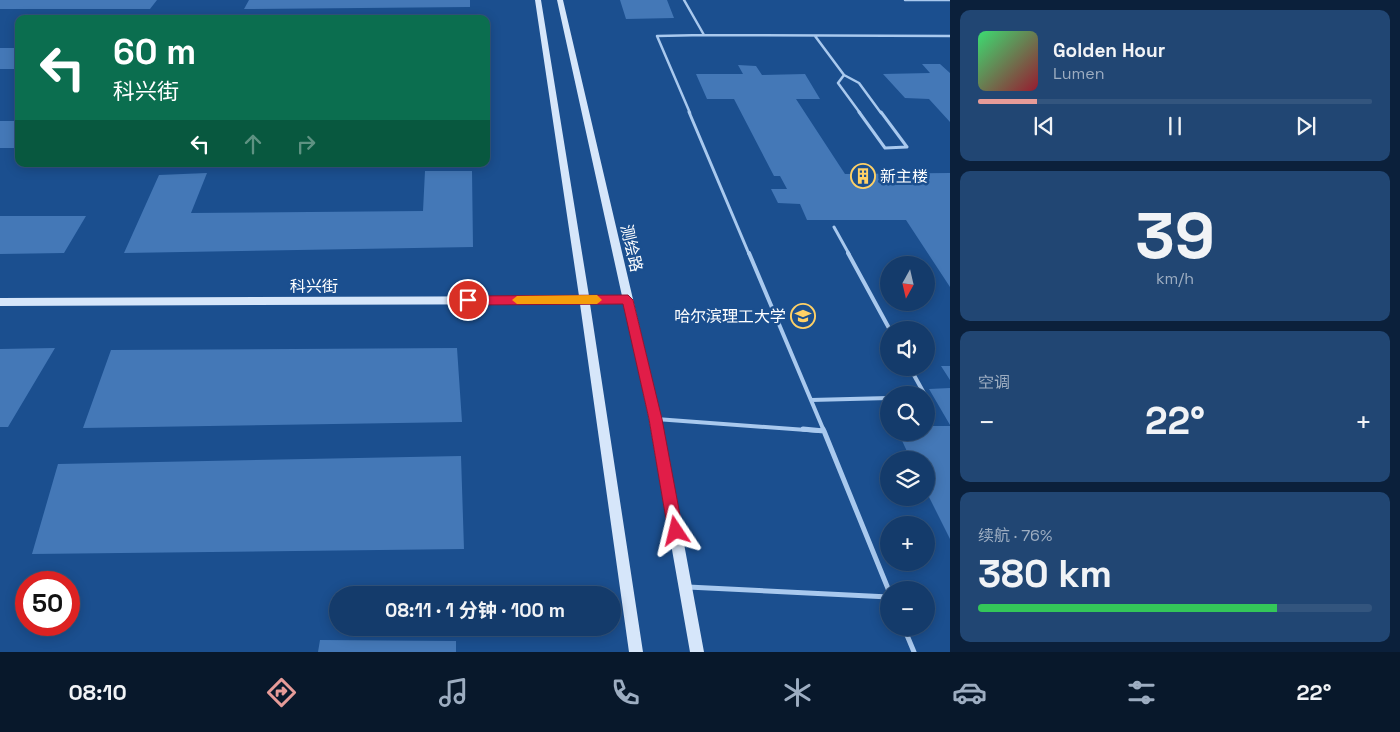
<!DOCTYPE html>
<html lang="zh">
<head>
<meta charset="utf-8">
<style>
	body { margin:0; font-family:"Space Grotesk","Noto Sans SC",sans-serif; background:#214673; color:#f1f3f6; height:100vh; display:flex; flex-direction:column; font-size:19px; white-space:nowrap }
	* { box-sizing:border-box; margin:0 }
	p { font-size:16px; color:#9dadc1 }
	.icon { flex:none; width:28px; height:28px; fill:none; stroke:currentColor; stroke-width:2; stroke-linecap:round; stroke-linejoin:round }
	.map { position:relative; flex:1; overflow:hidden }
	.details { display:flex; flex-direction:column; gap:10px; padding:10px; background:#0b203b; width:450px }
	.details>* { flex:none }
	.hud { position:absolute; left:15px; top:15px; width:475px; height:152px; border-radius:10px; box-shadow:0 2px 12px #0003,0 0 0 1px #33557e; background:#0b6e4f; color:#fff; overflow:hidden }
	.needle { width:32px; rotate:188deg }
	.fabs { position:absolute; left:880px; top:256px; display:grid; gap:10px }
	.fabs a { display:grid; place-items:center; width:55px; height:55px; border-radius:50%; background:#143b6b; box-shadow:0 2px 12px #0003,0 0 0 1px #33557e; font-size:25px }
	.speed { position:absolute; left:15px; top:571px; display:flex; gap:10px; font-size:25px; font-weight:700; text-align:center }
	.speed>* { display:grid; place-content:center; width:65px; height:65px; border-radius:50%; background:#143b6b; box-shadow:0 2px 12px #0003,0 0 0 1px #33557e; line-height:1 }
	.speed .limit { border:8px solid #d22; background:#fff; color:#111 }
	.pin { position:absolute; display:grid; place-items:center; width:42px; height:42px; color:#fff; margin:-21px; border:2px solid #fff; border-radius:50%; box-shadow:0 1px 5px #0007 }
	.me { position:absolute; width:55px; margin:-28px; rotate:350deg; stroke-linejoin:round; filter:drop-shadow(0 0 4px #0008) }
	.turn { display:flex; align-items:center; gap:18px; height:105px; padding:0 15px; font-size:22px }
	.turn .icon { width:65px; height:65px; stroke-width:2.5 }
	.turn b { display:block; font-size:35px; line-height:42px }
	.lanes { display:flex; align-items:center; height:48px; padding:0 15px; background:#0003; justify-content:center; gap:25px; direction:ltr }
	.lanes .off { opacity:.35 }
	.big { font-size:38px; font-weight:700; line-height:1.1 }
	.details .widget { flex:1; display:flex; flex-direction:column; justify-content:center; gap:8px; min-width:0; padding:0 18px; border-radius:10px; background:#214673 }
	.details .dial { align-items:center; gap:0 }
	.dial b { font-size:65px; line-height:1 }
	.song { display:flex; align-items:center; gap:15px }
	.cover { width:60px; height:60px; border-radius:8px; background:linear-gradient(135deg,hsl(140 70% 55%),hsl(350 70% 35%)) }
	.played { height:5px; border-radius:2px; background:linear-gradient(90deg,#e69b98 15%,#33557e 15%) }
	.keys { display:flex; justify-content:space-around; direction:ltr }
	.heat { display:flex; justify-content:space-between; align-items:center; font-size:28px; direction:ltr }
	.charge { height:8px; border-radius:4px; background:linear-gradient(90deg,#34c759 76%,#33557e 0) }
	.trip { position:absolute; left:329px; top:586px; width:292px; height:50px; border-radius:25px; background:#143b6b; box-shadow:0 2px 12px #0003,0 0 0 1px #33557e; font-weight:700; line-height:50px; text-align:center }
	.menu { display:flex; height:80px; justify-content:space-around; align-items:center; background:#08182b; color:#9dadc1 }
	.menu .icon { width:35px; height:35px }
	.menu .selected { color:#e69b98 }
	.menu b { font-size:22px; color:#f1f3f6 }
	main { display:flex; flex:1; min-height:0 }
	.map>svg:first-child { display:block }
</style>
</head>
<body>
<main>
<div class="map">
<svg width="950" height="652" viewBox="0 0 950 652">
	<rect width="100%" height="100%" fill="#1b4f8f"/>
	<path fill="#4478b7" d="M0,0H157L150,9H0Z
		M249,0H470V7L244,9Z
		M620,0H667L674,18L626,19Z
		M0,48H19V69H0Z
		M922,64H940L950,73V122L929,99L905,98L883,74L930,73Z
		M738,65L756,66L762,75L805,74L820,99H796L845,174L950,173V287L906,220H807L800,204L778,203L771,189H787L780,176H774L734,99H707L696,74H743Z
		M0,121H19V148H0Z
		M425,171H472L473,247L124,253L159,175L207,173L191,213L423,211Z
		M0,216H86L64,253L0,254Z
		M55,348L8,427H0V349Z
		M457,348L462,422L83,428L111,350Z
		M941,366H950V380Z
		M950,388V425L929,389Z
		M926,426H950V539L926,491V460H911L898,432H926Z
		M461,456L464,549L32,554L58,464Z
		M320,640L456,641V652H318Z"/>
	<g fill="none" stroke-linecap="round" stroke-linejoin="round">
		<path stroke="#a9c9ee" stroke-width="2.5" d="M684,0L704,35L657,36L690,113
			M905,0H950
			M704,35L950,36
			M815,36L844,75L859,83L881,113
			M844,75L838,83L860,113"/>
		<path stroke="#a9c9ee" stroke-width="3" d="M689,112L749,254
			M859,112L885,148L907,147
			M881,112L907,147
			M834,227L849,254"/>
		<path stroke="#a9c9ee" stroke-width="4" d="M749,253L824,431
			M848,253L890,330
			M910,368L925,395
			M811,400L889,398
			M656,419L820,431"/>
		<path stroke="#a9c9ee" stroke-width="5" d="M803,429L824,431L823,429
			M824,431L889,591
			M688,587L889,597
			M904,628L914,652"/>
		<path fill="#d6e6fa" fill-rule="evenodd" d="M535,0H541L589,296H622L557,0H563L661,419L704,652H690L649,419L624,304H590L643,652H629L580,304L0,306V298L579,296Z"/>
	</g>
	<path fill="#e11d48" stroke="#92132f" d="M628,295L633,300L662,419L683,531L681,536L676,538L670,536L668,531L649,419L623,304L468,305L462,300L468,296Z"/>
	<path fill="#f59e0b" d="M597,295L602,300L597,304H517L512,300L517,296Z"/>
	<defs>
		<symbol id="building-ring" viewBox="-11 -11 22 22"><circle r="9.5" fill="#1b4f8f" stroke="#ffd166" stroke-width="1.5"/><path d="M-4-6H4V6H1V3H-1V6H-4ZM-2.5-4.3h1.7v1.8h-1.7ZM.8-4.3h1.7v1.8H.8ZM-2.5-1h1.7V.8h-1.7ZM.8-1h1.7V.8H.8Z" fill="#ffd166"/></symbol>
		<symbol id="university-ring" viewBox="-11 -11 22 22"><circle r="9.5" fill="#1b4f8f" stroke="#ffd166" stroke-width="1.5"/><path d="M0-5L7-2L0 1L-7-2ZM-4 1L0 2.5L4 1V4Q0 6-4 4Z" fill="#ffd166"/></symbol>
	</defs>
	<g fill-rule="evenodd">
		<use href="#building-ring" x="849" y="162" width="28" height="28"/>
		<use href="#university-ring" x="789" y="302" width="28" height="28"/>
	</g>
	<g text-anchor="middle" stroke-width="5" stroke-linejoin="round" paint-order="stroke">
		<g font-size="16" fill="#fff" stroke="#1b4f8f" text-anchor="start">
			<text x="880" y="182">新主楼</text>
			<text x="786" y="322" text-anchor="end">哈尔滨理工大学</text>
		</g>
		<g font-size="16" fill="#fff" stroke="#1b4f8f">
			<text transform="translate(632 248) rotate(77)" y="6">测绘路</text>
			<text x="314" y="292">科兴街</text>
		</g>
	</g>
</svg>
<div class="fabs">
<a><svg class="needle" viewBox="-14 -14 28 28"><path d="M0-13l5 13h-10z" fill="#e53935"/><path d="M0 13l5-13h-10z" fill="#9dadc1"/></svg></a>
<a><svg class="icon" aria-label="sound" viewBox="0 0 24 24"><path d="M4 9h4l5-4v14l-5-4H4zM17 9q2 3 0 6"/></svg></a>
<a><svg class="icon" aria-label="search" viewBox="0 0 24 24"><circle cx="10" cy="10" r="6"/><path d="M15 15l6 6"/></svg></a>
<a><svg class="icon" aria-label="layers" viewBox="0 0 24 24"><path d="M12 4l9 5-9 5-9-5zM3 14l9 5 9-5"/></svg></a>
<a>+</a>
<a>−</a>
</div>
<div class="speed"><div class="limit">50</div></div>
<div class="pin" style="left:468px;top:300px;background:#d93025"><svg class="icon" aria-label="arrive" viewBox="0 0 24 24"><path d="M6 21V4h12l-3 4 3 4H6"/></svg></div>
<svg class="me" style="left:676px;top:531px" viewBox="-20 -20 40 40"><path d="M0-17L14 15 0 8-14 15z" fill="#e11d48" stroke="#fff" stroke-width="4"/></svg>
<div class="trip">08:11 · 1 分钟 · 100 m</div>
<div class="hud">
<div class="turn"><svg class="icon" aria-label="left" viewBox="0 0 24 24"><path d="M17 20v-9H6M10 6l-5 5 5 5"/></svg><div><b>60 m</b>科兴街</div></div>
<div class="lanes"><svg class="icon" aria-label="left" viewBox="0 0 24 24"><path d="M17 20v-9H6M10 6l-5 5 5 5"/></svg><svg class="icon off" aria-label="ahead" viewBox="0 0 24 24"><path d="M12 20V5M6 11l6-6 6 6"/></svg><svg class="icon off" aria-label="right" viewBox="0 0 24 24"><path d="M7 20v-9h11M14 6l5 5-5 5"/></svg></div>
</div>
</div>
<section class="details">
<div class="widget">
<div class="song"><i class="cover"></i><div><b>Golden Hour</b><p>Lumen</p></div></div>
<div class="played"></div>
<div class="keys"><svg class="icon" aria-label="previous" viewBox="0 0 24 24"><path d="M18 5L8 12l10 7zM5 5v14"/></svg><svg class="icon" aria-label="pause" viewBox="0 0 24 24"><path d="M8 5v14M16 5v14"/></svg><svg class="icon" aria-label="next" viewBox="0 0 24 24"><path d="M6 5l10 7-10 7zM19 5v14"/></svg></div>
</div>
<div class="widget dial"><b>39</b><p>km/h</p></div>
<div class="widget"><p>空调</p>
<div class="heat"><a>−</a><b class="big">22°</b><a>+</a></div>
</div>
<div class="widget"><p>续航 · 76%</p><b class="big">380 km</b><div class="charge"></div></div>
</section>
</main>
<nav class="menu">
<b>08:10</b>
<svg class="icon selected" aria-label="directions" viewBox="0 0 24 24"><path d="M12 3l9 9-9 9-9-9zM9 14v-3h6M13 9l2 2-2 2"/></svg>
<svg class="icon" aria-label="music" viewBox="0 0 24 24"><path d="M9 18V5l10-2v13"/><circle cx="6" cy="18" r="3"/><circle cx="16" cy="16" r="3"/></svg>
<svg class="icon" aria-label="phone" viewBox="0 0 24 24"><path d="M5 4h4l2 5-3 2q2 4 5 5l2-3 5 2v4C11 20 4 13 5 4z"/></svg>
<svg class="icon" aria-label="climate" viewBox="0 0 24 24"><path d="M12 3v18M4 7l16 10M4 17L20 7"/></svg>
<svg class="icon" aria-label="car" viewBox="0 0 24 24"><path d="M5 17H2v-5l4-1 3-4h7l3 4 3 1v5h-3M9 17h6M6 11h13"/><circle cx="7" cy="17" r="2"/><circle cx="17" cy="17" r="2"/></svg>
<svg class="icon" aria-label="filters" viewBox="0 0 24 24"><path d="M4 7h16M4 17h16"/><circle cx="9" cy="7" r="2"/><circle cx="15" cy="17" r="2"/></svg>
<b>22°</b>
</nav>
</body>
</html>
